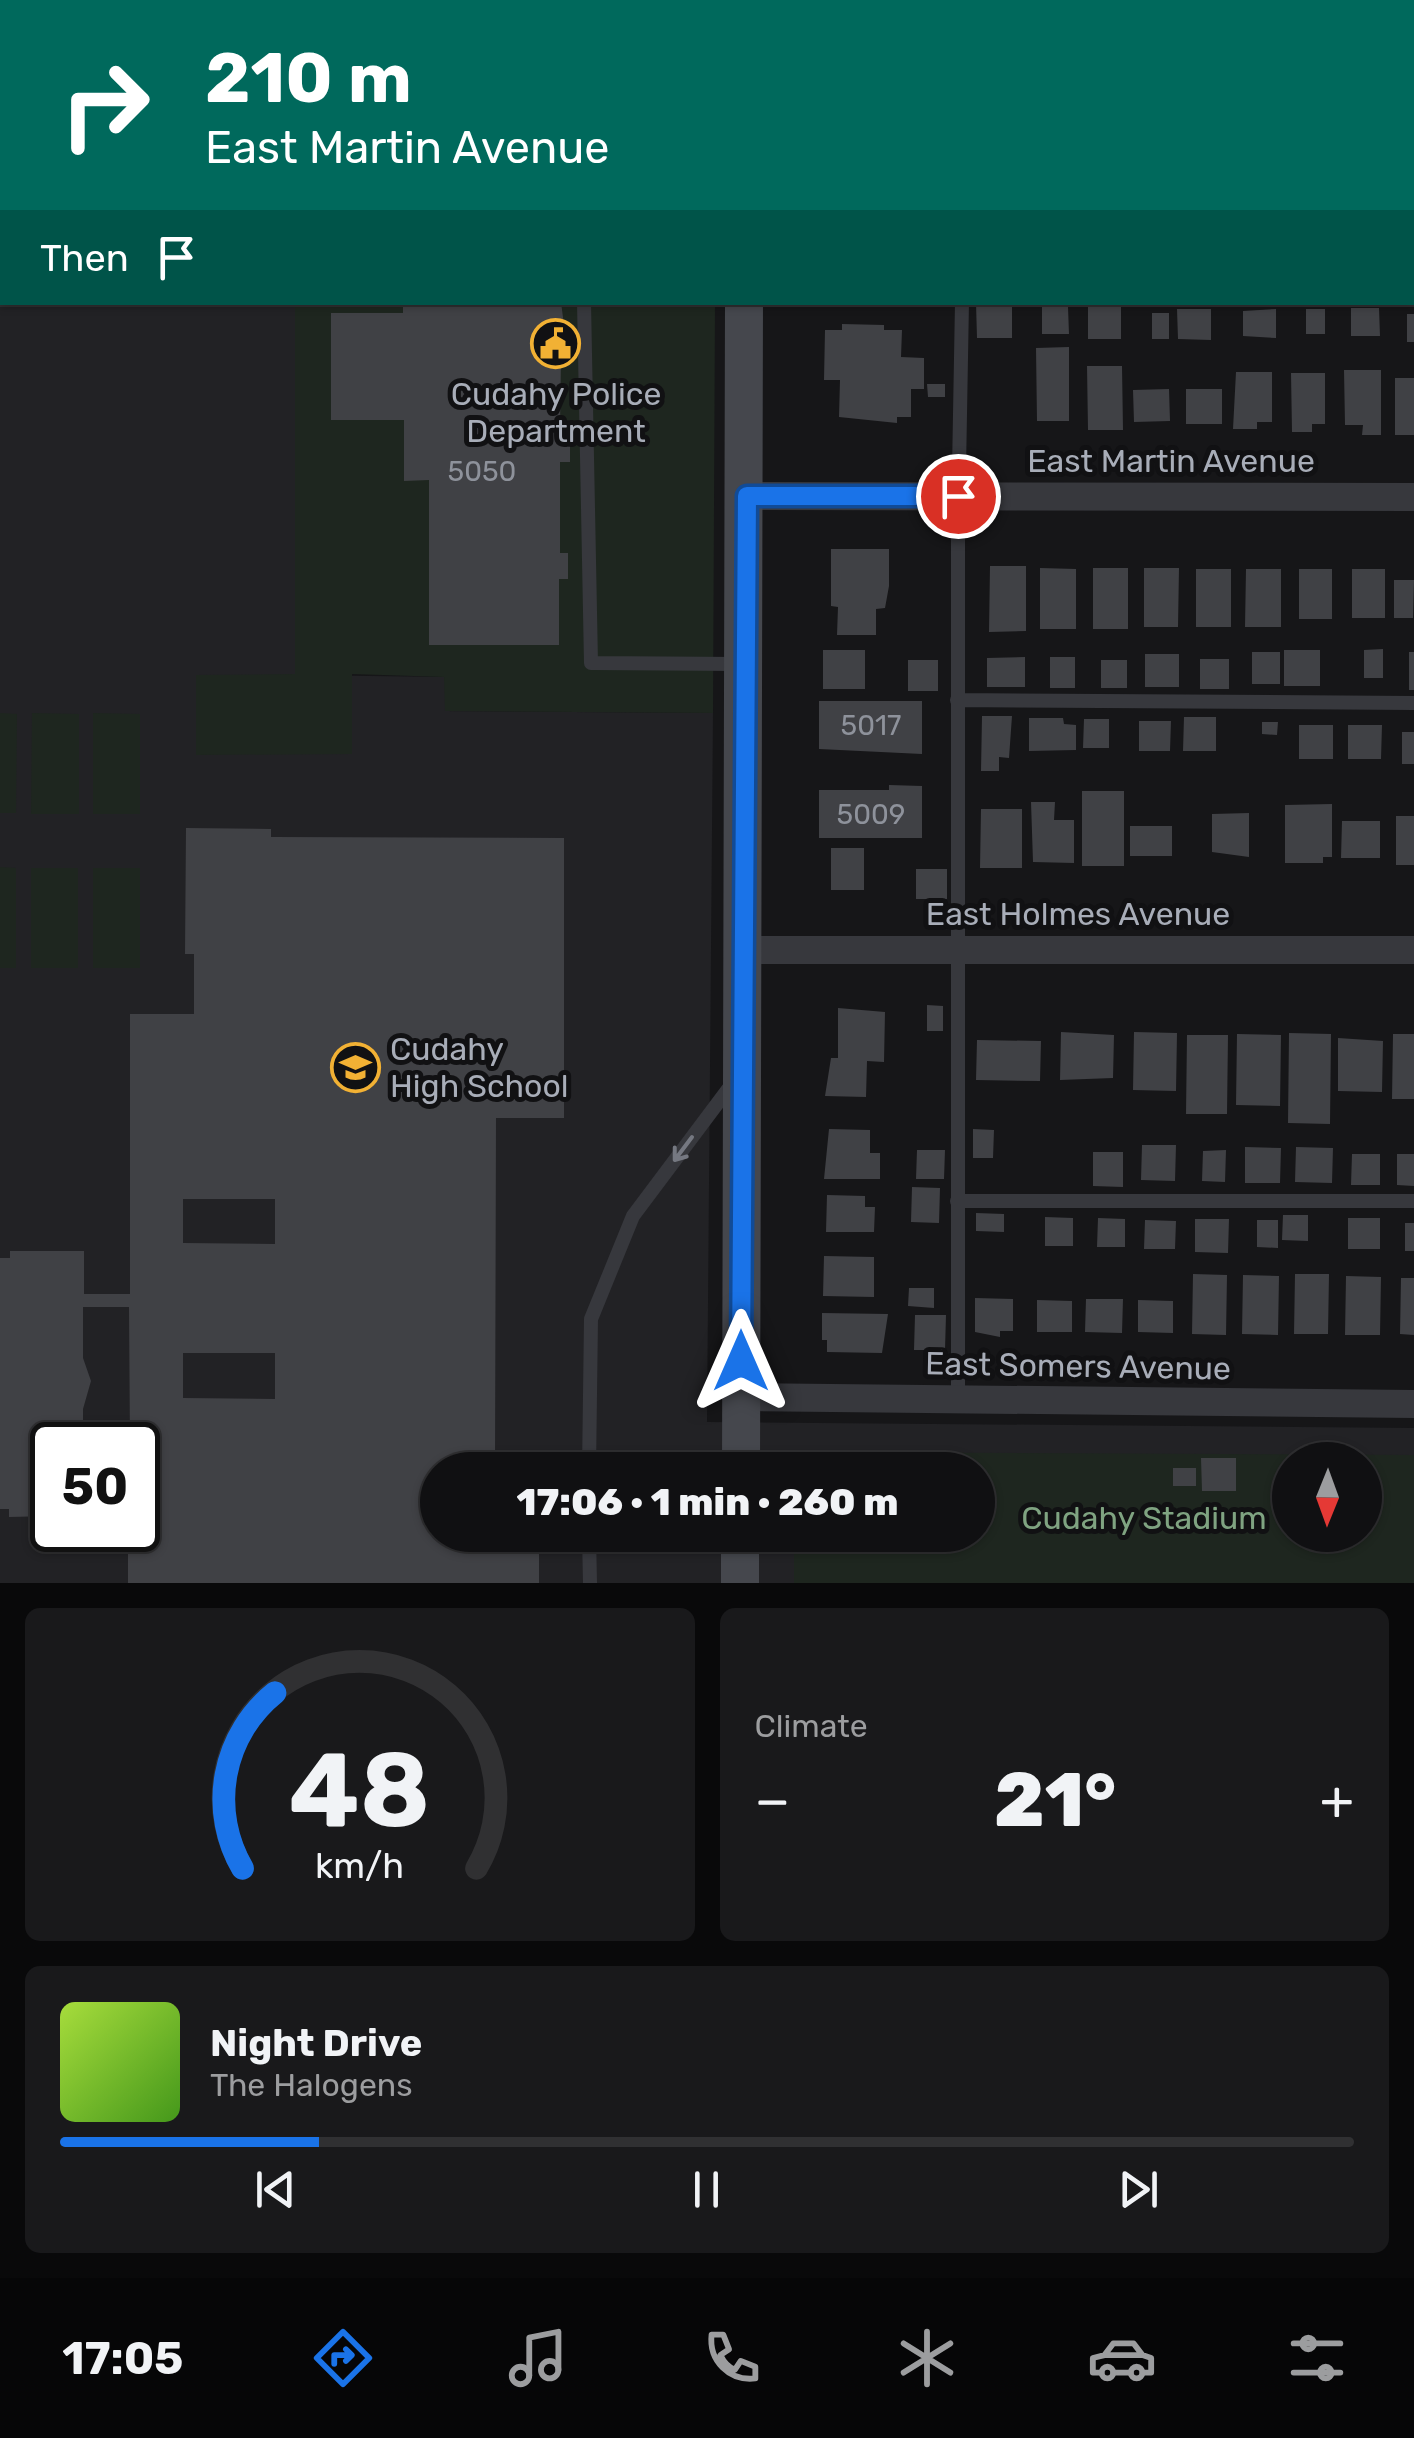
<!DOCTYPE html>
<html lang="en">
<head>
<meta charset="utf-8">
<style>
	body { margin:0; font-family:Rubik,sans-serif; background:#19191b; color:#f1f3f6; height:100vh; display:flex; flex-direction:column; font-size:38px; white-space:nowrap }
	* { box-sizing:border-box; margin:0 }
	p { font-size:32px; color:#9c9d9f }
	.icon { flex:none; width:55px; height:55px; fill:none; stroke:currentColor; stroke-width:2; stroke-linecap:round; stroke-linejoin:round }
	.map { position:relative; height:1583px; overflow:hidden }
	.side { display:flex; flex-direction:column; gap:25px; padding:25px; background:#09090a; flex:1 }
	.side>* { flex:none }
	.banner { position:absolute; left:0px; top:0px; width:1415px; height:305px; box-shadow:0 2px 8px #0004,0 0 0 2px #303032; background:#00695c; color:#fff; overflow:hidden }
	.needle { width:65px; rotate:181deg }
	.buttons { position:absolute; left:1272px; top:1442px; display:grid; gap:20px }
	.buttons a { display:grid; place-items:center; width:110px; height:110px; border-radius:50%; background:#101012; box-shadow:0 2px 8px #0004,0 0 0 2px #303032; font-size:50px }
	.speed { position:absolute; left:30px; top:1422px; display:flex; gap:20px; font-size:50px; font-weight:700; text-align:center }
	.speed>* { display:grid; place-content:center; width:130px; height:130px; border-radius:50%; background:#101012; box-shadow:0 2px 8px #0004,0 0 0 2px #303032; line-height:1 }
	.speed .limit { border:5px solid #111; border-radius:15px; background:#fff; color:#111 }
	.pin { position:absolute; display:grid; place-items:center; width:85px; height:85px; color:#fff; margin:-42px; border:5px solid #fff; border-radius:50%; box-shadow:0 2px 10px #0007 }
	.me { position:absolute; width:110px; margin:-55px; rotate:0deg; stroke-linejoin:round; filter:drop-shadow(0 0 8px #0008) }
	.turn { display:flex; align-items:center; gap:35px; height:210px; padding:0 40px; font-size:45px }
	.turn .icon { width:130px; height:130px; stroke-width:2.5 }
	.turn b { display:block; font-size:70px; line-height:85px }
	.then { display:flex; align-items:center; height:95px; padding:0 40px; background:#0003; gap:20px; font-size:38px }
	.big { font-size:75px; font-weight:800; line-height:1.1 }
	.side .card { flex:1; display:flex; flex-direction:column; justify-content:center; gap:15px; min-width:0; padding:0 35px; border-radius:15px; background:#19191b }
	.side .dial { align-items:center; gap:0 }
	.dial svg { height:260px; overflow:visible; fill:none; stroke:#303032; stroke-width:7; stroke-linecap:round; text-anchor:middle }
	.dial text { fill:#f1f3f6; stroke:none }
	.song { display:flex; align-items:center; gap:30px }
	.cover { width:120px; height:120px; border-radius:15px; background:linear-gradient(135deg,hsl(80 70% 55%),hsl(100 70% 35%)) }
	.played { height:10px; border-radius:5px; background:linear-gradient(90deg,#1a73e8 20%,#303032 20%) }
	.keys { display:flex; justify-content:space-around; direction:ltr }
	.heat { display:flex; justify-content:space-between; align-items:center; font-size:55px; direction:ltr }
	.side .tiles { flex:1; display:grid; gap:25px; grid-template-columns:1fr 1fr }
	.card:last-child { grid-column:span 2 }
	.trip { position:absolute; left:420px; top:1452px; width:575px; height:100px; border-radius:50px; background:#101012; box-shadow:0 2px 8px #0004,0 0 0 2px #303032; font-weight:800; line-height:100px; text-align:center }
	.menu { display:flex; height:160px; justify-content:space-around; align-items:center; background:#060607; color:#9c9d9f }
	.menu .icon { width:70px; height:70px }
	.menu .selected { color:#1a73e8 }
	.menu b { font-size:45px; color:#f1f3f6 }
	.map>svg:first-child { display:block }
</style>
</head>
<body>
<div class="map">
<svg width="1414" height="1583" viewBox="0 0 1414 1583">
	<rect width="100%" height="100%" fill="#161618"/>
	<path fill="#222225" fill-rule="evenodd" d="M0,0H136L2,2V302L295,303V675L445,677L446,711L713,713L707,1422L1414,1428V1583H0ZM52,1445H138V1530H52ZM1290,1460H1365V1535H1290ZM438,1470H978V1535H438Z"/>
	<path fill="#1e261f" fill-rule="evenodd" d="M136,0H716L136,2Z
		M295,303H715L713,713L445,711L444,677L352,674V754L196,755V675L295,674Z
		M0,713L17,714L16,813H0Z
		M32,713L79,714V814H31Z
		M93,713L140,714V814H93Z
		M0,867L16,868V968H0Z
		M31,868H78V968H31Z
		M93,868H140V968H93Z
		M795,1452L1414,1455V1583H794V1535H978V1470H795ZM1290,1460H1365V1535H1290Z"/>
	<path fill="#404145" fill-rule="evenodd" d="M403,302H561L568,356H561L560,429H570V462H560V553H568V579H559V645H429V480L404,481V420H331V313H403Z
		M976,303H1012V338H977Z
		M1088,306H1121V339H1088Z
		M1042,307H1068L1069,334H1042Z
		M1351,308H1379L1380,336H1351Z
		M1177,309H1211V340L1178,339Z
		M1276,309V338L1243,336V311Z
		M1306,309H1325V334H1306Z
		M1152,313H1169V339H1152Z
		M1407,314H1414V342H1407Z
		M842,324L884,325V330H902L901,357L924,358V389H911V417H897V423L839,417L840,380H824L825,330H842Z
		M1069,347V421H1037L1036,348Z
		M1087,366H1122L1123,430H1088Z
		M1344,370H1381V435H1362L1363,425H1345Z
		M1236,372H1272V422H1257V429H1233Z
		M1291,373H1325V424H1312V432H1292Z
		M1395,378H1414V435H1395Z
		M927,384H945V397H928Z
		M1169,389L1170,421L1134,422L1133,390Z
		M1186,389H1222V424H1186Z
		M831,549H889V586L885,608L876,609V635H837L838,607L831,606Z
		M990,566H1026V631L989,632Z
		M1040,568L1076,569V629H1040Z
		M1093,568H1128V629H1093Z
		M1144,568H1179L1178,627H1144Z
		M1196,569H1231V627H1196Z
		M1246,569H1281V627H1245Z
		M1299,569H1332V619H1299Z
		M1352,569H1385V618H1352Z
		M1394,580H1414L1413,618H1394Z
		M1383,649V678H1364V650Z
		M823,650H865V689H823Z
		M1284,650H1320V686H1284Z
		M1252,652H1280V684H1252Z
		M1409,652H1414V690H1409Z
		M1145,654H1179V687H1145Z
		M1025,657V687H987V658Z
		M1050,657H1075V688H1050Z
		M1200,659H1229V689H1200Z
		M908,660H938V691H908Z
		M1101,660H1127V688H1101Z
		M819,701H922V754L819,749Z
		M982,716H1012L1009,758L999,757V771H981Z
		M1184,717H1216V751H1183Z
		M1029,718H1063L1064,724L1076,725V750L1029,751Z
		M1084,719H1109V748H1083Z
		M1139,721H1171L1170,751H1139Z
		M1262,722H1278L1277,735L1262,734Z
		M1299,725H1333V759H1299Z
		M1348,725H1382L1381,759H1348Z
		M1402,732H1414V764H1402Z
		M889,785L922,786V838H819V790H889Z
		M1082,791H1124V866H1082Z
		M1031,802H1055L1054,820H1074V863L1033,862Z
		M1332,804V857H1323V863H1285V805Z
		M981,809H1022V868H980Z
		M1249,813V857L1212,852V814Z
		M1396,816H1414V865H1396Z
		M1342,821H1380V858H1341Z
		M1130,826H1172V856H1130Z
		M186,828L271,829V837L564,838V1118H496L495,1470H438V1535H539V1583H128V1530H138V1445H130L129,1307H83V1358L91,1381L83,1409V1445H52V1516L9,1517V1509H0V1258H10V1251H84V1294H130V1014H194V954H185ZM183,1199H275V1244L183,1243ZM183,1353H275V1399L183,1398Z
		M831,848H864V890H831Z
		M916,869H947V899H916Z
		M927,1005L943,1006V1031H927Z
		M838,1008L885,1012L884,1062L867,1061L866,1097L825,1096L831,1058H838Z
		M1061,1032L1114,1035L1113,1078L1060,1080Z
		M1134,1032L1177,1033L1176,1091L1133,1090Z
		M1289,1033L1331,1034L1330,1124L1288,1123Z
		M1237,1034L1281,1035L1280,1106L1236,1105Z
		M1393,1034H1414V1099H1392Z
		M1187,1035H1228L1227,1114H1186Z
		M1338,1038L1383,1041L1382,1092L1338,1091Z
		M977,1040L1041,1041L1040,1081L976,1080Z
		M829,1129L870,1130V1153H880V1179H824Z
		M973,1129L994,1130L993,1158H973Z
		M1142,1145H1176L1175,1181L1141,1180Z
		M1245,1147L1281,1148L1280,1183H1245Z
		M1296,1147L1333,1148L1332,1183L1295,1182Z
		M917,1150H945L944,1179H916Z
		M1226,1150L1225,1182L1202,1181L1203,1151Z
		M1093,1152H1123V1187L1093,1186Z
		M1352,1154H1380V1185H1351Z
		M1397,1154H1414V1186L1397,1185Z
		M912,1187L940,1188L939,1223L911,1222Z
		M827,1195L865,1196V1207H875L874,1232H826Z
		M976,1213L1004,1214V1232L976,1231Z
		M1283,1215H1308V1241L1282,1240Z
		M1045,1217L1073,1218V1246H1045Z
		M1098,1218L1125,1219V1247H1097Z
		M1348,1218H1380V1249H1348Z
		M1195,1219H1229L1228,1253L1195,1252Z
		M1145,1220L1176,1221L1175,1249H1144Z
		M1257,1220H1278V1248L1257,1247Z
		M1405,1223H1414V1251H1405Z
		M824,1256L874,1257V1297L823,1296Z
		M1193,1274L1227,1275L1226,1335L1192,1334Z
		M1295,1274H1329L1328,1334H1294Z
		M1243,1275L1279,1276L1278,1335L1242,1334Z
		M1346,1276L1381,1277L1380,1335H1345Z
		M1401,1278H1414V1335L1400,1334Z
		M909,1288H934V1308L908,1306Z
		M975,1298L1013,1299V1331H1000V1337L975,1332Z
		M1086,1299H1123L1122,1333L1085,1332Z
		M1037,1300L1072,1301V1332H1037Z
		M1138,1300L1173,1301V1333L1138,1332Z
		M822,1313L888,1314L882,1353L827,1352V1340H822Z
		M915,1315H946L945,1350H914Z
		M1201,1458H1236V1491H1202Z
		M1173,1468H1196V1486H1173Z
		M1365,1479H1381V1495H1365Z"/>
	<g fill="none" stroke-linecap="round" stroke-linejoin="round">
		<path stroke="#37383d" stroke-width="14" d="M116,0V2
			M563,0V2
			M967,0V2
			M1412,298H1414
			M584,302L591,663L739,664
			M957,700L1414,703
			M957,1201H1414
			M958,1399V526L962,302
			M589,1470L591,1319L633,1216L732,1084
			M589,1535L590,1583"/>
		<path stroke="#37383d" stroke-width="28" d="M1412,84H1414
			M747,496L1414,497
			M741,950H1414
			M741,1397L1414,1404"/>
		<path stroke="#45474d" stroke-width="38" d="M742,2V0
			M741,1470L744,302
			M740,1583V1535"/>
	</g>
	<defs><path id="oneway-shaft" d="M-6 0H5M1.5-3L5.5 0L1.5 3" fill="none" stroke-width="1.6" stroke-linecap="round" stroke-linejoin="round" transform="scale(2.5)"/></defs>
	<use stroke="#757881" href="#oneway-shaft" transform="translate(683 1149) rotate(127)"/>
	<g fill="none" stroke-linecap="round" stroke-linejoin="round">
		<defs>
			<path id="route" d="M741,1361L747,496H958"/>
		</defs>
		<use href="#route" stroke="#114b97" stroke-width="25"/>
		<use href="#route" stroke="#1a73e8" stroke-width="18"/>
	</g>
	<defs>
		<symbol id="civic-ring" viewBox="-11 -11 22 22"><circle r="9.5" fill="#111113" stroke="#f2b134" stroke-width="1.5"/><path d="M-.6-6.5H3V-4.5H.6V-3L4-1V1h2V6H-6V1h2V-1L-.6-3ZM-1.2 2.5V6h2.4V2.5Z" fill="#f2b134"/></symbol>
		<symbol id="school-ring" viewBox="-11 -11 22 22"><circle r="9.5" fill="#111113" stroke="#f2b134" stroke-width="1.5"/><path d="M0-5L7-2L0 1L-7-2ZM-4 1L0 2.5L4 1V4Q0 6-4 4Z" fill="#f2b134"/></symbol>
	</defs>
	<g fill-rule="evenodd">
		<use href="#civic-ring" x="528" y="316" width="55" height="55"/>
		<use href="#school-ring" x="328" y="1040" width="55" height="55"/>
	</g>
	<g text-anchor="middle" stroke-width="10" stroke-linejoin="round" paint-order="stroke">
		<g font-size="28" fill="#8e929b">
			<text x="482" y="481">5050</text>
			<text x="871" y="735">5017</text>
			<text x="871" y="824">5009</text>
		</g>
		<g font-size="32" fill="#a8adb8" stroke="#111113">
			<text x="556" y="405">Cudahy Police<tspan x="556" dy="37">Department</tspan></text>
			<text x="390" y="1060" text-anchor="start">Cudahy<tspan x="390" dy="37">High School</tspan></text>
		</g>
		<g font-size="32" fill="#a8adb8" stroke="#111113">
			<text x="1171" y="472">East Martin Avenue</text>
			<text x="1078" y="925">East Holmes Avenue</text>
			<text transform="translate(1078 1366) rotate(1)" y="11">East Somers Avenue</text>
		</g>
		<g font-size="32" fill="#7fa381" stroke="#111113">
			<text x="1144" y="1529">Cudahy Stadium</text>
		</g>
	</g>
</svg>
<div class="buttons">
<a><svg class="needle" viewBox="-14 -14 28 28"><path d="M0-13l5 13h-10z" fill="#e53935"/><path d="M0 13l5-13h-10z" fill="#9c9d9f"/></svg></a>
</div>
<div class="speed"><div class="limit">50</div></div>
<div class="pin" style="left:958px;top:496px;background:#d93025"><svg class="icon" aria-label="arrive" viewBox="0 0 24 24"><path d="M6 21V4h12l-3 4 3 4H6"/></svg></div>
<svg class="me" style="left:741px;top:1361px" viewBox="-20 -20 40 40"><path d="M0-17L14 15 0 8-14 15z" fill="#1a73e8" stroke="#fff" stroke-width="4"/></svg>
<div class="trip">17:06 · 1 min · 260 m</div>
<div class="banner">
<div class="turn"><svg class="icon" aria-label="right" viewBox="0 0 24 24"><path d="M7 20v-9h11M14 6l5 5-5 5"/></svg><div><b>210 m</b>East Martin Avenue</div></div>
<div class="then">Then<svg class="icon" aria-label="arrive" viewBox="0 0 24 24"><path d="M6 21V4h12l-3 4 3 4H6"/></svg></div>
</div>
</div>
<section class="side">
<div class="tiles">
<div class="card dial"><svg viewBox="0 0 100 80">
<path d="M14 69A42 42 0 1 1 86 69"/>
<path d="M14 69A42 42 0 0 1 24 15" stroke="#1a73e8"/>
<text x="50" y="56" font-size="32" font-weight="700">48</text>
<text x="50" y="72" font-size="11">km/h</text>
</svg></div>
<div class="card"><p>Climate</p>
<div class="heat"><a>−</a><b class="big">21°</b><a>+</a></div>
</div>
<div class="card">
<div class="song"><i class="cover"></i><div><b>Night Drive</b><p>The Halogens</p></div></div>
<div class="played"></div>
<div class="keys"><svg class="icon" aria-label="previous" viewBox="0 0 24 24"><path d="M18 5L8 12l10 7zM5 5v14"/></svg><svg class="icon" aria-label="pause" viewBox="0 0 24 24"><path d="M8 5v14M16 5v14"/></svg><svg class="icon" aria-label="next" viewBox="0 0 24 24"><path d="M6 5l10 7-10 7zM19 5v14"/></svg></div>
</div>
</div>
</section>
<nav class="menu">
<b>17:05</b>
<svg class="icon selected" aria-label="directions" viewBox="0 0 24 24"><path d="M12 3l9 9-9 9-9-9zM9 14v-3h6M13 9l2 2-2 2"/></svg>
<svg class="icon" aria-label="music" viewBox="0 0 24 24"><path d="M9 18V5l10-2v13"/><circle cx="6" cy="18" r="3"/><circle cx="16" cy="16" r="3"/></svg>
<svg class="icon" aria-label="phone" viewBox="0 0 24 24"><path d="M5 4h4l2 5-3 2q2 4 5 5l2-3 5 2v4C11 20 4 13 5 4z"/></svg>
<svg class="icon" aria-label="climate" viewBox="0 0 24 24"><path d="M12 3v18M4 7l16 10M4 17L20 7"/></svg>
<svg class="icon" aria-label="car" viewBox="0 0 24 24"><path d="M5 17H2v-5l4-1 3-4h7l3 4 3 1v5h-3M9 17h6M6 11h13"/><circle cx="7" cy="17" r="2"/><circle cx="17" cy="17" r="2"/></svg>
<svg class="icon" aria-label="filters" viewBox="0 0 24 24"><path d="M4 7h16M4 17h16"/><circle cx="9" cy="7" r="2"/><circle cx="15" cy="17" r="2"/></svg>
</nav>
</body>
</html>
